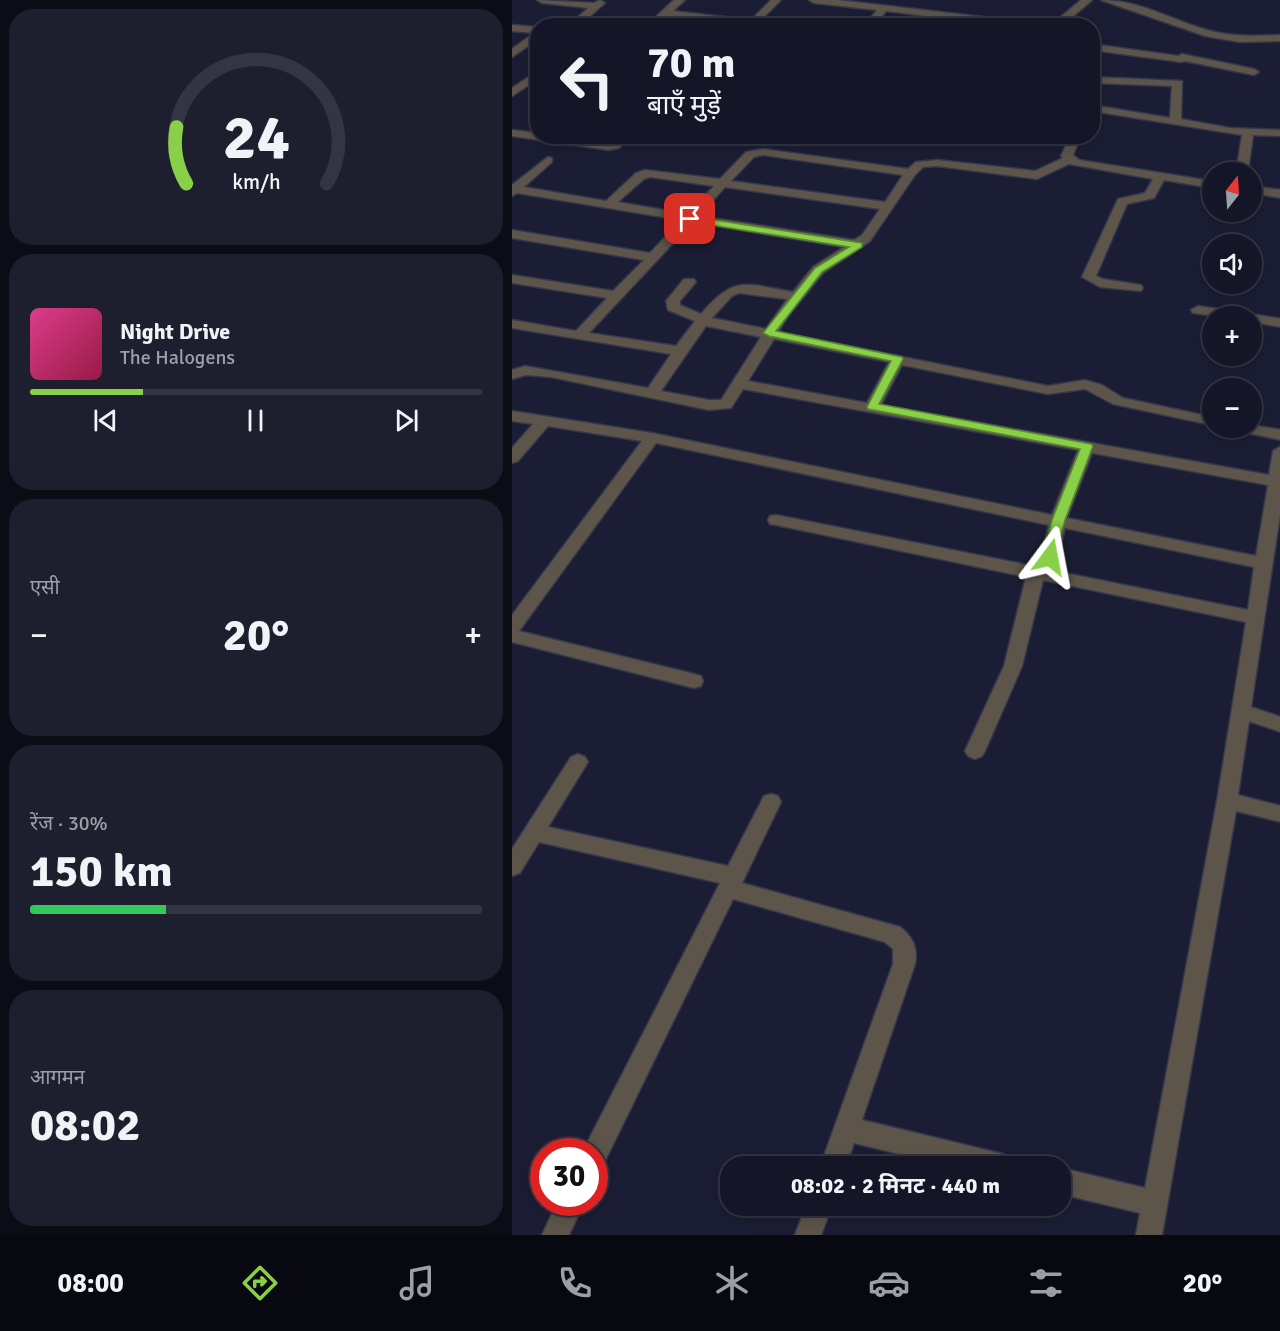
<!DOCTYPE html>
<html lang="hi">
<head>
<meta charset="utf-8">
<style>
	body { margin:0; font-family:Signika,"Noto Sans Devanagari",sans-serif; background:#1d1f2f; color:#f1f3f6; height:100vh; display:flex; flex-direction:column; font-size:22px; white-space:nowrap }
	* { box-sizing:border-box; margin:0 }
	p { font-size:20px; color:#9d9fa7 }
	.icon { flex:none; width:33px; height:33px; fill:none; stroke:currentColor; stroke-width:2; stroke-linecap:round; stroke-linejoin:round }
	.map { position:relative; flex:1; overflow:hidden }
	.side { display:flex; flex-direction:column; gap:9px; padding:9px; background:#0b0c15; width:512px }
	.side>* { flex:none }
	.top-card { position:absolute; left:18px; top:18px; width:570px; height:126px; border-radius:24px; box-shadow:0 3px 15px #0003,0 0 0 2px #333544; background:#141627; color:#f1f3f6; overflow:hidden }
	.needle { width:39px; rotate:17deg }
	.fabs { position:absolute; left:690px; top:162px; display:grid; gap:12px }
	.fabs a { display:grid; place-items:center; width:60px; height:60px; border-radius:50%; background:#141627; box-shadow:0 3px 15px #0003,0 0 0 2px #333544; font-size:30px }
	.speed { position:absolute; left:18px; top:1138px; display:flex; gap:12px; font-size:30px; font-weight:700; text-align:center }
	.speed>* { display:grid; place-content:center; width:78px; height:78px; border-radius:50%; background:#141627; box-shadow:0 3px 15px #0003,0 0 0 2px #333544; line-height:1 }
	.speed .limit { border:9px solid #d22; background:#fff; color:#111 }
	.pin { position:absolute; display:grid; place-items:center; width:51px; height:51px; color:#fff; margin:-26px; border-radius:12px; box-shadow:0 3px 9px #0006 }
	.me { position:absolute; width:66px; margin:-33px; rotate:13deg; stroke-linejoin:round; filter:drop-shadow(0 0 4px #0008) }
	.turn { display:flex; align-items:center; gap:21px; height:126px; padding:0 18px; font-size:27px }
	.turn .icon { width:78px; height:78px; stroke-width:2.5 }
	.turn b { display:block; font-size:42px; line-height:51px }
	.big { font-size:45px; font-weight:700; line-height:1.1 }
	.side .card { flex:1; display:flex; flex-direction:column; justify-content:center; gap:9px; min-width:0; padding:0 21px; border-radius:24px; background:#1d1f2f }
	.side .dial { align-items:center; gap:0 }
	.dial svg { height:156px; overflow:visible; fill:none; stroke:#333544; stroke-width:7; stroke-linecap:round; text-anchor:middle }
	.dial text { fill:#f1f3f6; stroke:none }
	.song { display:flex; align-items:center; gap:18px }
	.cover { width:72px; height:72px; border-radius:9px; background:linear-gradient(135deg,hsl(330 70% 55%),hsl(340 70% 35%)) }
	.played { height:6px; border-radius:3px; background:linear-gradient(90deg,#89cf48 25%,#333544 25%) }
	.keys { display:flex; justify-content:space-around; direction:ltr }
	.heat { display:flex; justify-content:space-between; align-items:center; font-size:33px; direction:ltr }
	.charge { height:9px; border-radius:4px; background:linear-gradient(90deg,#34c759 30%,#333544 0) }
	.trip { position:absolute; left:208px; top:1156px; width:351px; height:60px; border-radius:24px; background:#141627; box-shadow:0 3px 15px #0003,0 0 0 2px #333544; font-weight:700; line-height:60px; text-align:center }
	.tabs { display:flex; height:96px; justify-content:space-around; align-items:center; background:#080910; color:#9d9fa7 }
	.tabs .icon { width:42px; height:42px }
	.tabs .active { color:#89cf48 }
	.tabs b { font-size:27px; color:#f1f3f6 }
	main { display:flex; flex:1; min-height:0 }
	.map>svg:first-child { display:block }
</style>
</head>
<body>
<main>
<section class="side">
<div class="card dial"><svg viewBox="0 0 100 80">
<path d="M14 69A42 42 0 1 1 86 69"/>
<path d="M14 69A42 42 0 0 1 9 40" stroke="#89cf48"/>
<text x="50" y="56" font-size="32" font-weight="700">24</text>
<text x="50" y="72" font-size="11">km/h</text>
</svg></div>
<div class="card">
<div class="song"><i class="cover"></i><div><b>Night Drive</b><p>The Halogens</p></div></div>
<div class="played"></div>
<div class="keys"><svg class="icon" aria-label="previous" viewBox="0 0 24 24"><path d="M18 5L8 12l10 7zM5 5v14"/></svg><svg class="icon" aria-label="pause" viewBox="0 0 24 24"><path d="M8 5v14M16 5v14"/></svg><svg class="icon" aria-label="next" viewBox="0 0 24 24"><path d="M6 5l10 7-10 7zM19 5v14"/></svg></div>
</div>
<div class="card"><p>एसी</p>
<div class="heat"><a>−</a><b class="big">20°</b><a>+</a></div>
</div>
<div class="card"><p>रेंज · 30%</p><b class="big">150 km</b><div class="charge"></div></div>
<div class="card"><p>आगमन</p><b class="big">08:02</b></div>
</section>
<div class="map">
<svg width="769" height="1235" viewBox="0 0 769 1235">
	<rect width="100%" height="100%" fill="#1b1d34"/>
	<g fill="none" stroke-linecap="round" stroke-linejoin="round">
		<defs>
			<path id="minor" d="M25,0L82,3L88,0L93,3L67,26H56L76,8L30,3Z
				M162,0H173L161,11L239,20L259,0H269L248,21L271,26H233L156,16L145,26H134Z
				M297,0H326L523,23L528,26H494L374,11L363,26H352L365,10L302,3Z
				M569,0H580L550,26H538Z
				M589,0C628,0 659,20 695,30C719,37 744,36 769,35V41L728,42L693,36Z
				M0,25L26,27V39L0,57V49L22,33L0,31Z
				M580,44L666,56L670,54L742,69L747,72L742,75L673,61L669,62L580,50Z
				M26,71V79L0,96V88Z
				M580,77L670,81L669,119L718,128L769,130V136L741,135L736,172H724L730,135L580,111V105L658,118L660,86L583,83H580Z
				M0,130L26,133V136H48L97,144L108,136H120L107,148L97,150L0,136Z
				M558,136H569L561,155L567,160L700,181V188L652,180L642,198L615,204L584,276L591,279L629,285L631,288L629,291L588,287L570,277L606,199L633,193L641,179L557,164L525,179L425,166L411,167L403,175L358,241L311,273L277,315L266,332L536,386L573,380L590,385L611,398L700,417V425L601,404L573,389L536,394L390,365L369,405L757,475L761,451L769,446V508L739,707L769,717V732L737,721L726,795L769,806V822L724,811L650,1235H624L628,1213L549,1194V1168L633,1188L705,801L734,622L531,580L510,666L473,751L470,756L463,759L456,756L453,751L492,666L514,577L264,525L258,524L256,520L258,516L264,515L526,567L537,525L144,443L7,631L182,674L189,676L191,681L189,686L182,688L0,642V615L130,441L36,426L6,461L0,463V448L21,424L0,421V411L140,433L540,515L566,450L231,389L219,408L197,410L39,377L14,375L0,379V370L13,366L136,388L159,354L0,328V320L64,331L95,298L0,283V275L101,291L132,260L0,238V230L138,253L169,220L5,193L0,196V185L36,157L40,158V162L12,187L94,201L124,173L133,170L208,179L234,152L251,149L396,169L404,162L425,160L523,171L551,158L549,156ZM251,155L391,175L373,202L219,181L242,157ZM138,177L202,186L175,214L106,202L132,179ZM213,187L368,209L350,235L342,240L187,216ZM181,222L332,247L301,267L281,292C234,284 223,274 189,314L168,305V301L184,282L182,279H172L154,301L156,310L183,321L164,346L77,333ZM227,293L275,299L254,329L200,318L220,296ZM194,326L249,337L209,400H197L149,391ZM262,339L377,362L355,403L236,381ZM580,453L756,485L744,556L555,518ZM553,528L742,567L736,610L543,571Z
				M740,186L769,190V198L740,193Z
				M686,306L728,312L735,316L740,314L769,319V327L740,322V316H703L681,313L679,310Z
				M740,425L769,430V440L726,431L723,428H740Z
				M66,754L73,757L76,762L36,827L216,866L252,796L259,794L266,796L269,802L230,883L388,927C401,937 406,948 403,964L350,1120L491,1154L500,1158L504,1167H440L342,1143L334,1167H308L381,964V949L373,942L221,899L91,1165L82,1168V1152H71L73,1147L208,883L27,842L8,873L0,876V849L59,757Z
				M45,1203H72L57,1235H30Z
				M294,1206H320L309,1235H283Z"/>
		</defs>
		<use href="#minor" stroke="#35374c" stroke-width="3"/>
		<use href="#minor" fill="#5d554a" fill-rule="evenodd"/>
	</g>
	<path fill="#89cf48" stroke="#59872f" stroke-width="1.5" d="M178,216L350,243V247L310,272L264,331L390,357L391,359L367,404L579,444L581,446L553,520L542,560L538,561L531,557L540,520L568,449L356,409L355,407L379,361L257,336L251,333L303,268L337,247L174,221L173,219Z"/>
</svg>
<div class="fabs">
<a><svg class="needle" viewBox="-14 -14 28 28"><path d="M0-13l5 13h-10z" fill="#e53935"/><path d="M0 13l5-13h-10z" fill="#9d9fa7"/></svg></a>
<a><svg class="icon" aria-label="sound" viewBox="0 0 24 24"><path d="M4 9h4l5-4v14l-5-4H4zM17 9q2 3 0 6"/></svg></a>
<a>+</a>
<a>−</a>
</div>
<div class="speed"><div class="limit">30</div></div>
<div class="pin" style="left:178px;top:219px;background:#d93025"><svg class="icon" aria-label="arrive" viewBox="0 0 24 24"><path d="M6 21V4h12l-3 4 3 4H6"/></svg></div>
<svg class="me" style="left:538px;top:557px" viewBox="-20 -20 40 40"><path d="M0-17L14 15 0 8-14 15z" fill="#89cf48" stroke="#fff" stroke-width="4"/></svg>
<div class="trip">08:02 · 2 मिनट · 440 m</div>
<div class="top-card">
<div class="turn"><svg class="icon" aria-label="left" viewBox="0 0 24 24"><path d="M17 20v-9H6M10 6l-5 5 5 5"/></svg><div><b>70 m</b>बाएँ मुड़ें</div></div>
</div>
</div>
</main>
<nav class="tabs">
<b>08:00</b>
<svg class="icon active" aria-label="directions" viewBox="0 0 24 24"><path d="M12 3l9 9-9 9-9-9zM9 14v-3h6M13 9l2 2-2 2"/></svg>
<svg class="icon" aria-label="music" viewBox="0 0 24 24"><path d="M9 18V5l10-2v13"/><circle cx="6" cy="18" r="3"/><circle cx="16" cy="16" r="3"/></svg>
<svg class="icon" aria-label="phone" viewBox="0 0 24 24"><path d="M5 4h4l2 5-3 2q2 4 5 5l2-3 5 2v4C11 20 4 13 5 4z"/></svg>
<svg class="icon" aria-label="climate" viewBox="0 0 24 24"><path d="M12 3v18M4 7l16 10M4 17L20 7"/></svg>
<svg class="icon" aria-label="car" viewBox="0 0 24 24"><path d="M5 17H2v-5l4-1 3-4h7l3 4 3 1v5h-3M9 17h6M6 11h13"/><circle cx="7" cy="17" r="2"/><circle cx="17" cy="17" r="2"/></svg>
<svg class="icon" aria-label="filters" viewBox="0 0 24 24"><path d="M4 7h16M4 17h16"/><circle cx="9" cy="7" r="2"/><circle cx="15" cy="17" r="2"/></svg>
<b>20°</b>
</nav>
</body>
</html>
